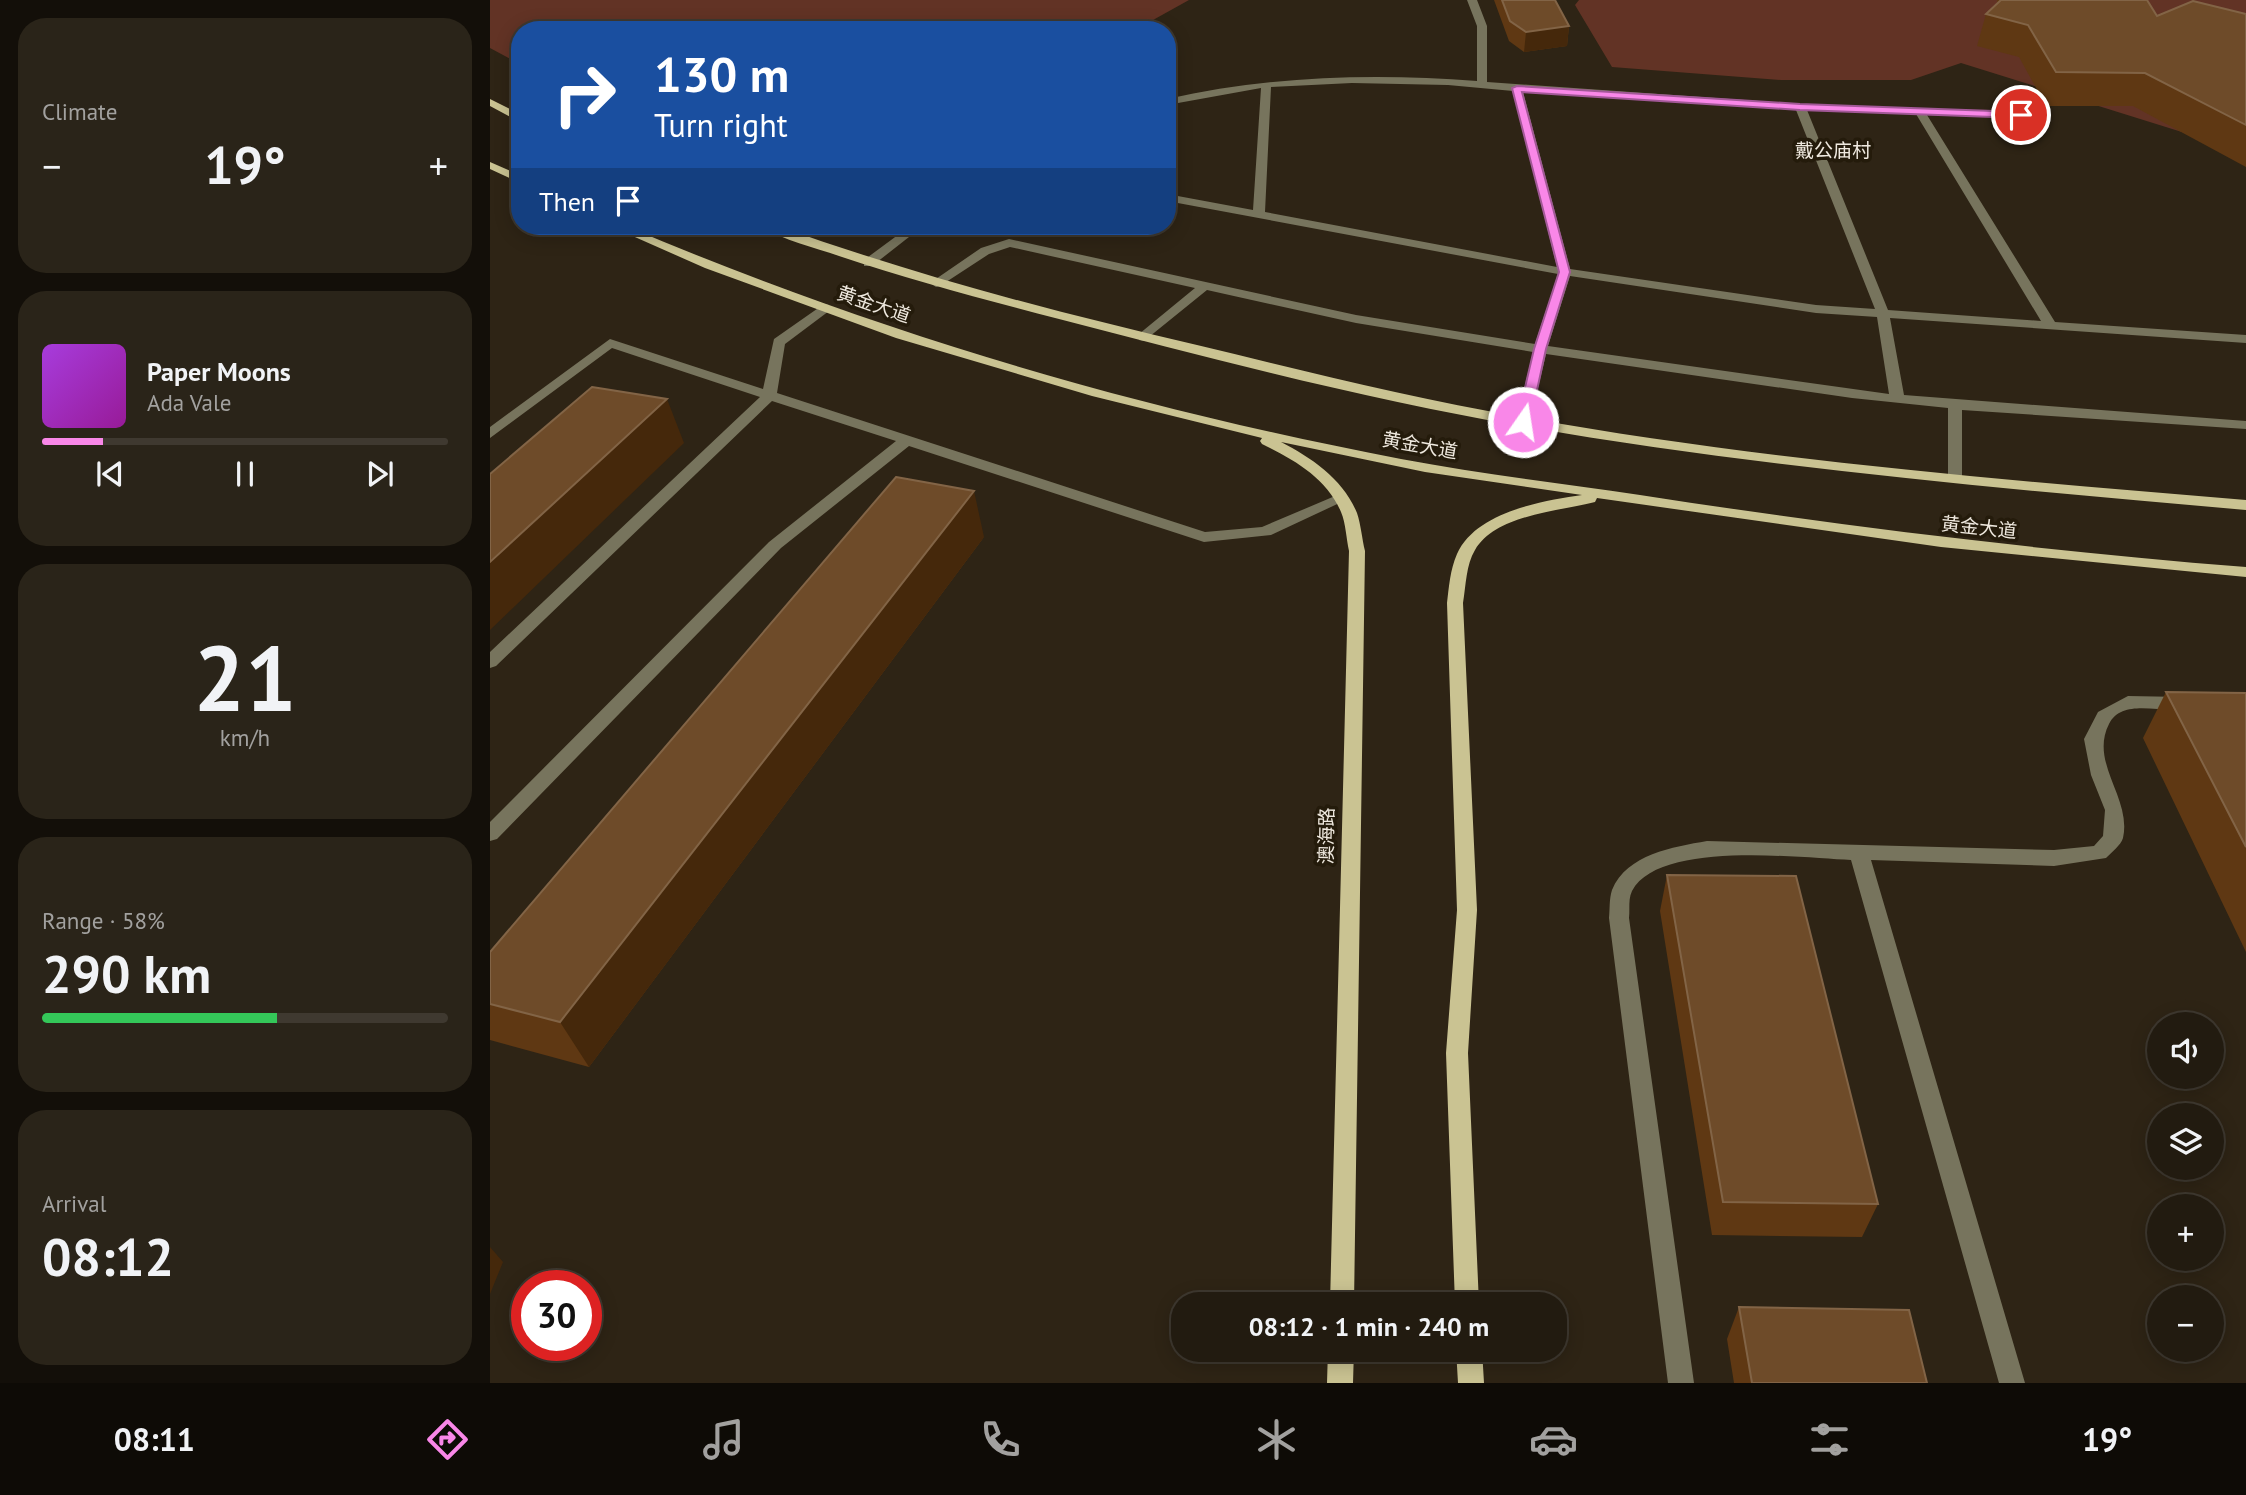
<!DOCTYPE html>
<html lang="en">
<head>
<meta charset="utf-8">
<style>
	body { margin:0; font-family:"PT Sans","Noto Sans SC",sans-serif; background:#2a2419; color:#f1f3f6; height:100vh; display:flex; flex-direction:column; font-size:26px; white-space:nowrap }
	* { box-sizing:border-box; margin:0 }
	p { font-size:23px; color:#a2a19f }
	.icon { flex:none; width:38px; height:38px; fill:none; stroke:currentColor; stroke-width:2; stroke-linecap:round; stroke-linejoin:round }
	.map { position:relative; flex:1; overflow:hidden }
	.side { display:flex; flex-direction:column; gap:18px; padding:18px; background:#130f09; width:490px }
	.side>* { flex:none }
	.guide { position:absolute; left:21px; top:21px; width:665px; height:214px; border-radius:28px; box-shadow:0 4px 18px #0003,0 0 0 2px #3f3930; background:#1a4fa0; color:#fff; overflow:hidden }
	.controls { position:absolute; left:1657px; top:1012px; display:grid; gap:14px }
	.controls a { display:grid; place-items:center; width:77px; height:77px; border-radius:50%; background:#221b10; box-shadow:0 4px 18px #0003,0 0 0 2px #3f3930; font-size:35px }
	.speed { position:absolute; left:21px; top:1270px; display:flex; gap:14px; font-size:35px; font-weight:700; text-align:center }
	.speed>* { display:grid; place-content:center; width:91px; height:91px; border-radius:50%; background:#221b10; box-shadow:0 4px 18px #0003,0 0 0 2px #3f3930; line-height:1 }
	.speed .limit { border:10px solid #d22; background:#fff; color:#111 }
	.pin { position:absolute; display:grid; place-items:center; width:60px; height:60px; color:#fff; margin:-30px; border:4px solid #fff; border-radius:50%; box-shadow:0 2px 7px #0007 }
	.me { position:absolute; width:77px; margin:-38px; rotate:13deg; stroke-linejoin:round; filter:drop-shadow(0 0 5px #0008) }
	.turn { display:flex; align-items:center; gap:24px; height:147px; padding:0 28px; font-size:32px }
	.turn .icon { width:91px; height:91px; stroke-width:2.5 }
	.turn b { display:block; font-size:49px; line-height:60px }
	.then { display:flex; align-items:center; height:66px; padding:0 28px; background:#0003; gap:14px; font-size:26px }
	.big { font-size:52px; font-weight:700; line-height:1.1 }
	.side .tile { flex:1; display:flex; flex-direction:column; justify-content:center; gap:10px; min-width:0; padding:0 24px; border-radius:28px; background:#2a2419 }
	.side .dial { align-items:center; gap:0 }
	.dial b { font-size:91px; line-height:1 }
	.song { display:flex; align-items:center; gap:21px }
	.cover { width:84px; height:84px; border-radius:10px; background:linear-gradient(135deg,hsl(280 70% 55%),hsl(300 70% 35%)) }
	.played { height:7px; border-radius:4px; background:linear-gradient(90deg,#f987e8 15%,#3f3930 15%) }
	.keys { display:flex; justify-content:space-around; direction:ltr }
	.heat { display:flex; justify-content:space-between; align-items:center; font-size:38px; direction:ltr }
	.charge { height:10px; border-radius:5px; background:linear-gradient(90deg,#34c759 58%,#3f3930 0) }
	.trip { position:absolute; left:681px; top:1292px; width:396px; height:70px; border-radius:28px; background:#221b10; box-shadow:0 4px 18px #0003,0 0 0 2px #3f3930; font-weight:700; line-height:70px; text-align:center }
	.menu { display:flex; height:112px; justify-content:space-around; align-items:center; background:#0e0b06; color:#a2a19f }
	.menu .icon { width:49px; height:49px }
	.menu .current { color:#f987e8 }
	.menu b { font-size:32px; color:#f1f3f6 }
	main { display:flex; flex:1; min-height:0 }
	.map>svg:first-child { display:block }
</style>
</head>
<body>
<main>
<section class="side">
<div class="tile"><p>Climate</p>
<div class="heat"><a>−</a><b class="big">19°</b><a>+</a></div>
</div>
<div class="tile">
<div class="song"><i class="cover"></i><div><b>Paper Moons</b><p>Ada Vale</p></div></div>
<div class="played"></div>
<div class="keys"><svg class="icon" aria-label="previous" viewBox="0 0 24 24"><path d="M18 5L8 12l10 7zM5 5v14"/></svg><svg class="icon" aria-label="pause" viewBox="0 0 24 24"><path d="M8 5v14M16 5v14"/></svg><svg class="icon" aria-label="next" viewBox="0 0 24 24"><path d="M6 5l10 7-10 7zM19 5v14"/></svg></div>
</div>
<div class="tile dial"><b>21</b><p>km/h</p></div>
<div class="tile"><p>Range · 58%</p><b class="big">290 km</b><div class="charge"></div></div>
<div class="tile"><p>Arrival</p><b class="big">08:12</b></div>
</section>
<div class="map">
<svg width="1756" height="1383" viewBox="0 0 1756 1383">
	<rect width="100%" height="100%" fill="#2e2415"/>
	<path fill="#623325" d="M0,0H699L645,30H30V64L0,48Z
		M1089,0H1756V152L1471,63L1421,80H1291L1122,67L1085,5Z"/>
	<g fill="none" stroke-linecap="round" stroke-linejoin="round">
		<path fill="#77745d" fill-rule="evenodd" d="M977,0H987L997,26V82L1310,104L1560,114L1561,116L1556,119L1437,115L1565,322L1756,335V343L1400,318L1414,395L1756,421V429L1472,410V479L1465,483L1458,479V408L1362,398L1056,354L1040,422L1033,426L1026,422L1043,352L866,323L717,290L654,341L649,340V334L705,288L520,247L499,254L450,286L446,287L440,283L491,248L519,239L866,315L1045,344L1068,274L677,201V194L763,210L771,88L677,105V99C780,76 882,73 987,81V26ZM862,83L958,85L1023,91L1067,267L775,212L781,87ZM1033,92L1306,110L1385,309L1326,305L1080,269ZM1317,110L1426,114L1551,321L1398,310ZM1080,276L1326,313L1387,317L1399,394L1058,346Z
			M420,226H433L382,266H374V260Z
			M334,304L339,305V311L295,344L287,393L715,532L772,527L845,496L850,494L858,499L781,535L714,542L419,446L291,548L7,839L0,841V822L279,542L406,441L282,401L6,666L0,668V652L270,397L122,348L0,438V427L120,339L273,389L284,339Z
			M1638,696L1693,697L1702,703C1689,722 1635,692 1619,724C1599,763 1642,798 1633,838C1631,845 1621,853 1616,858L1564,866L1381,860L1535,1383H1509L1361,860C1311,858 1169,840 1142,891C1138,899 1140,909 1139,918L1204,1383H1178L1119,918C1120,909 1119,899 1122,890C1137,854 1183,847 1217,841L1564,850L1604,846L1613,836L1615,810L1601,775L1594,739L1608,712Z"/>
		<path fill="#cac392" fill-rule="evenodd" d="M0,99L30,114V122L0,106Z
			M0,162L30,175V183L0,169Z
			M120,226H136C385,332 644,408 911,459C990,474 1070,483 1150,495C1351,526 1553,551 1756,567V577L1451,547L1107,498L1105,502C1071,511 1006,514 985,550C976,565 976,585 973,603L987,910L978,1053L989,1304H965L956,1053L967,910L957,603C959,587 960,570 967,554C986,512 1051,501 1092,495L935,472L791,442C822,458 853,479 867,513C871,525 872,539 875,551L864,1304H840L859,551C856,538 856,524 851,512C837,478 803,459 772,444L770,441L772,438L602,396L406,338L215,268Z
			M271,226H288C425,275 565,312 707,345C815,371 922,398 1031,417C1270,460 1514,480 1756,500V510C1515,489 1275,468 1037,427C879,400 723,359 569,319C495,300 421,280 349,256C324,247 292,240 271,226Z
			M838,1349H864L863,1383H837Z
			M966,1349H992L994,1383H968Z"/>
	</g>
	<path fill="#5f3813" d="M1004,0H1065L1079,26L1077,46L1034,52L1019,41Z
		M1507,0H1657L1667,16L1756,14V167L1643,106H1556L1529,57L1487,46L1496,14L1507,4Z
		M494,537L99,1067L0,1040V952Z
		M1676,692L1756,693V952L1653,738Z
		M1177,875L1388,1204L1372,1237L1222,1235L1170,911Z
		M1249,1307L1437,1383H1244L1237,1339Z"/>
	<path fill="#45280b" d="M1079,26L1077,46L1034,52L1036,32Z
		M177,399L194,443L0,630V562Z
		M484,491L494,537L99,1067L70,1022Z
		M0,1247L13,1262L0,1294Z"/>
	<path fill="#6e4b29" stroke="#826446" stroke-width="2" d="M1012,0H1065L1079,26L1036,32L1020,21Z
		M1511,0H1657L1667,16L1703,1L1756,14V125L1655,73L1566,72L1538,25L1496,14Z
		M102,387L177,399L0,562V474Z
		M406,477L484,491L70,1022L0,1004V952Z
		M1676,692L1756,693V847Z
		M1177,875L1306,876L1388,1204L1233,1202Z
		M1249,1307L1419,1310L1437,1383H1262Z"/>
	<path fill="#f987e8" stroke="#a25897" stroke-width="2" d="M1027,86L1310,104L1531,112L1536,115L1531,118L1310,110L1032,92L1080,272L1056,349L1040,422L1033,426L1027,422L1044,349L1069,272L1022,88Z"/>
	<g text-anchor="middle" stroke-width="7" stroke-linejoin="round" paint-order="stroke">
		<g font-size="19" fill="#efe9df" stroke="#241b0b">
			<text x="1343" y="157">戴公庙村</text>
		</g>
		<g font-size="19" fill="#efe9df" stroke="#241b0b">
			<text transform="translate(384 304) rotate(19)" y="7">黄金大道</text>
			<text transform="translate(930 445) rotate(10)" y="7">黄金大道</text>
			<text transform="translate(1489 527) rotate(6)" y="7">黄金大道</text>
			<text transform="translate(836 836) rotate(-89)" y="7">澳海路</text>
		</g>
	</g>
</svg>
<div class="controls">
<a><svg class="icon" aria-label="sound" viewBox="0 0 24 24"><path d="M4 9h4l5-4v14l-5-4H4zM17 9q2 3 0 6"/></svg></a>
<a><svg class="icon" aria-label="layers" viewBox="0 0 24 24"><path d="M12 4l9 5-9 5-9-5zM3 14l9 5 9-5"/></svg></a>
<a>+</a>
<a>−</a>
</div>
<div class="speed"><div class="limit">30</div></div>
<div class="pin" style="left:1531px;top:115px;background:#d93025"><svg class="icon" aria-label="arrive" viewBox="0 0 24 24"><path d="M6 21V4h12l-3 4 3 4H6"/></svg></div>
<svg class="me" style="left:1033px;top:422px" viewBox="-20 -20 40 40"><circle r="17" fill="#f987e8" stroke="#fff" stroke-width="3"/><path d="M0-11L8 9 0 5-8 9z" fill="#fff"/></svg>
<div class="trip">08:12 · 1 min · 240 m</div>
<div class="guide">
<div class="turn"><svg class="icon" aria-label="right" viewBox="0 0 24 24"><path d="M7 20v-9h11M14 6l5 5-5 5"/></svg><div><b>130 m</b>Turn right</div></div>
<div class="then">Then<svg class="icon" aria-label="arrive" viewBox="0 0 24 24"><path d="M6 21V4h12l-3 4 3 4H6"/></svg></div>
</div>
</div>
</main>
<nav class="menu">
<b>08:11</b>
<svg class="icon current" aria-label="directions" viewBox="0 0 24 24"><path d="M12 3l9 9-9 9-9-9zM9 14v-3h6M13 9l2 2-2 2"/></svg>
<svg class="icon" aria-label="music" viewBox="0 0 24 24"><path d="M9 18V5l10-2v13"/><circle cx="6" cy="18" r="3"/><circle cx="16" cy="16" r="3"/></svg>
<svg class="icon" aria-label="phone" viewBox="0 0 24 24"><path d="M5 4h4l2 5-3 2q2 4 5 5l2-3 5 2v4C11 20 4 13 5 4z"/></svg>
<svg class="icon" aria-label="climate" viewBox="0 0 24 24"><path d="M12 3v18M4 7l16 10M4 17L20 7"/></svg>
<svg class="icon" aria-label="car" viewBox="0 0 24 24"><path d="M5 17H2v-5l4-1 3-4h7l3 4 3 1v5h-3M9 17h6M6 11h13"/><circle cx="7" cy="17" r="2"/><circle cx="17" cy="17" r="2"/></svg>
<svg class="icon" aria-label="filters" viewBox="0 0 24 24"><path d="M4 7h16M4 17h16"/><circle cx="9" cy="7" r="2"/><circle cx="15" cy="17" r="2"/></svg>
<b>19°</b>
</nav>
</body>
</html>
